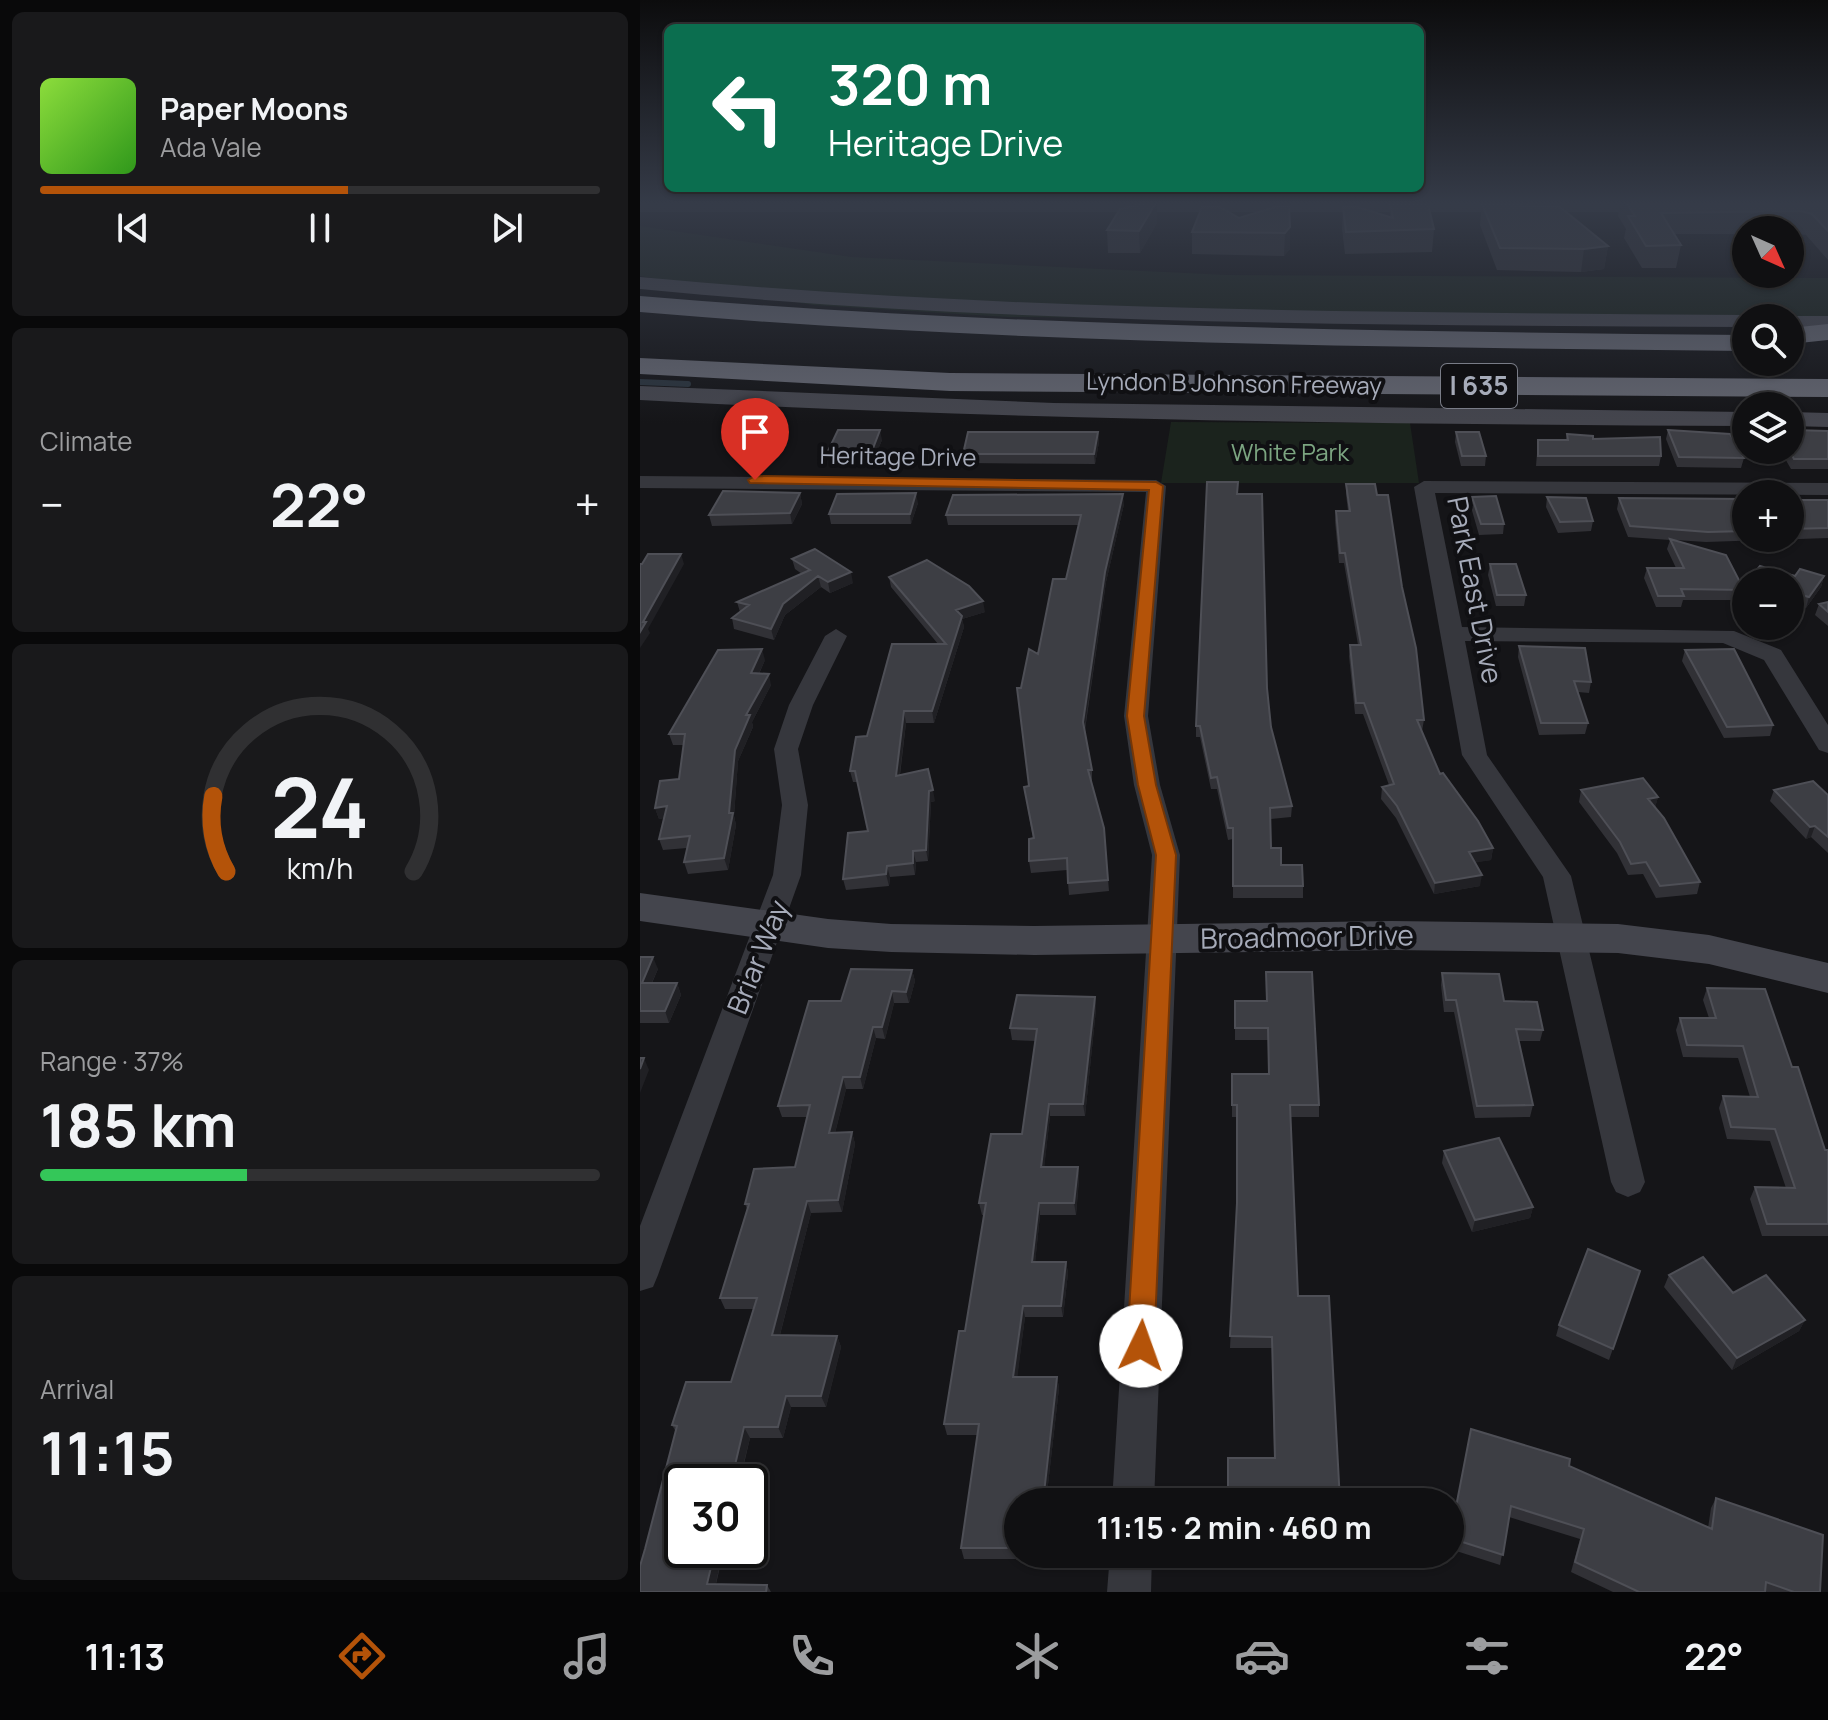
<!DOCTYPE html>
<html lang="en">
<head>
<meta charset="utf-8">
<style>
	body { margin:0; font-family:Manrope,sans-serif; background:#19191b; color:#f1f3f6; height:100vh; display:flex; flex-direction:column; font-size:30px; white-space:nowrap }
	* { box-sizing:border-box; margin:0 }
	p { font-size:26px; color:#9c9d9f }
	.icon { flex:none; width:44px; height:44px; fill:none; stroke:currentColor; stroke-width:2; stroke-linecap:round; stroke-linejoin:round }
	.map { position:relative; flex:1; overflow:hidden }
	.details { display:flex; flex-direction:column; gap:12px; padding:12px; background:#09090a; width:640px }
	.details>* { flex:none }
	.guide { position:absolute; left:24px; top:24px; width:760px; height:168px; border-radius:12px; box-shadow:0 2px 6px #0004,0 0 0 2px #303032; background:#0b6e4f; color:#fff; overflow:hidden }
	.needle { width:52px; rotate:135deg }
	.controls { position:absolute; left:1092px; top:216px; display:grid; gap:16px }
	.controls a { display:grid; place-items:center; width:72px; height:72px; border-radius:50%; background:#101012; box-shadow:0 2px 6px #0004,0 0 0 2px #303032; font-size:40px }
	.speed { position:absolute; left:24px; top:1464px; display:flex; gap:16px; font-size:40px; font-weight:700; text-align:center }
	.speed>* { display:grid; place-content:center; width:104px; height:104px; border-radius:50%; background:#101012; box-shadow:0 2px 6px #0004,0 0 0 2px #303032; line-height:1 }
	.speed .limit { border:4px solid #111; border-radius:12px; background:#fff; color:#111 }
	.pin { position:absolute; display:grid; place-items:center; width:68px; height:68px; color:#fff; margin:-82px -34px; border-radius:50% 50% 50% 0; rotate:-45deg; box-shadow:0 0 8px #0007 }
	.pin .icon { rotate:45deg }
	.me { position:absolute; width:88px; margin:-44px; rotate:3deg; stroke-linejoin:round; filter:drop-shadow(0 0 6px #0008) }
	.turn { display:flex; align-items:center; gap:28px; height:168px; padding:0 32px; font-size:36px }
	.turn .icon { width:104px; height:104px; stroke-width:2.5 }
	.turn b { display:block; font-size:56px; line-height:68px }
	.big { font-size:60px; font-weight:700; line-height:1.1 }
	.details .widget { flex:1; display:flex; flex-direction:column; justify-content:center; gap:12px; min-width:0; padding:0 28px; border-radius:12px; background:#19191b }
	.details .dial { align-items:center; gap:0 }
	.dial svg { height:208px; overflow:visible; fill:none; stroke:#303032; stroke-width:7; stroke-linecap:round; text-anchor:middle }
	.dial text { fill:#f1f3f6; stroke:none }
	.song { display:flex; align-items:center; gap:24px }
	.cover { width:96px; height:96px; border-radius:12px; background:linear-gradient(135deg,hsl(90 70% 55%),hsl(110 70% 35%)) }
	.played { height:8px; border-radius:4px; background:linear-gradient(90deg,#b45309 55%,#303032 55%) }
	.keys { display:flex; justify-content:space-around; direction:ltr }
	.heat { display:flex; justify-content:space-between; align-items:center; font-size:44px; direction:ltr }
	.charge { height:12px; border-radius:6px; background:linear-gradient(90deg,#34c759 37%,#303032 0) }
	.trip { position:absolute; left:364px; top:1488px; width:460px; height:80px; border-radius:40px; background:#101012; box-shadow:0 2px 6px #0004,0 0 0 2px #303032; font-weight:700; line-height:80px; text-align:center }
	.tab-bar { display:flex; height:128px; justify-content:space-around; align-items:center; background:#060607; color:#9c9d9f }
	.tab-bar .icon { width:56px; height:56px }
	.tab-bar .current { color:#b45309 }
	.tab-bar b { font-size:36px; color:#f1f3f6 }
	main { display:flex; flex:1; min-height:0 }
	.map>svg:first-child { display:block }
</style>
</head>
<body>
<main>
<section class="details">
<div class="widget">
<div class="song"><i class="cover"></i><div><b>Paper Moons</b><p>Ada Vale</p></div></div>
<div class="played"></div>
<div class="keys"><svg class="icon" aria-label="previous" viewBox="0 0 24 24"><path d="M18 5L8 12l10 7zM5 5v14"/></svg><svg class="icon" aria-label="pause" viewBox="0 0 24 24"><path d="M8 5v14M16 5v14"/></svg><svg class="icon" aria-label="next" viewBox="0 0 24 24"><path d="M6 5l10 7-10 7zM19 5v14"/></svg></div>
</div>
<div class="widget"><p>Climate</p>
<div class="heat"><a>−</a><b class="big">22°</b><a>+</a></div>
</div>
<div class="widget dial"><svg viewBox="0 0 100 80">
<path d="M14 69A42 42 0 1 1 86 69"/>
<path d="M14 69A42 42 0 0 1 9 40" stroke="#b45309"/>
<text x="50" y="56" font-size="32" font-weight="700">24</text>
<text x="50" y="72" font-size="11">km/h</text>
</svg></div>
<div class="widget"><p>Range · 37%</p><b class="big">185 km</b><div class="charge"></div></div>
<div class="widget"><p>Arrival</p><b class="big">11:15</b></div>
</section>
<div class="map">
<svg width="1188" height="1592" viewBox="0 0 1188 1592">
	<rect width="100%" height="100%" fill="#151518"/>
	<path fill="#1b231d" d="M0,201H854L781,207L0,204Z
		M0,226L211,257L588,275L1188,278V323L1150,318H1106V323L368,317L173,305L0,276Z
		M531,422L770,423L779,483H521Z"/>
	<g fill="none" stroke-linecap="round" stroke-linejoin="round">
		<path stroke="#2a333c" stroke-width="6" d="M0,382L48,384"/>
		<path fill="#36373d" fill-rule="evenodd" d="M0,204H1012L1019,208L1012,212H0Z
			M0,476L516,480L526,486L508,716L520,785L540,855L514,1502H472L512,855L494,785L484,716L506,492L0,488Z
			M784,481L1188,483V495L795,493L822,627L1094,631L1141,650L1188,725V753L1179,750L1124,660L1083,643L825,641L847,755L931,876L1005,1182L1000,1192L988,1197L976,1192L971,1182L903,877L822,755L774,487Z
			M196,629L207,636L173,705L158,749L168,805L161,875L18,1275L13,1287L0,1291V1226L133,875L142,805L134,749L149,705L185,636Z
			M470,1554H512L511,1592H467Z"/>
		<path fill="#44454d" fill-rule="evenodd" d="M0,277C368,312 736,312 1106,315L1115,318H1106V327C736,325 368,325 0,289Z
			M1150,316H1188V328H1150V318H1142Z
			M0,386L414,403L1106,412V426C737,424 368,420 0,400Z
			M1150,412L1188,413V427L1150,426Z
			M0,893L188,919L251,924L394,926L752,921L978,924L1069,935L1188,963V993L1069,964L978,953L752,950L394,955L251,952L188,948L0,921Z"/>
		<path fill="#62646e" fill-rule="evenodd" d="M0,296C368,327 737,331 1106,335V351C737,347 368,344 0,312Z
			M1188,324V340L1150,344V328Z
			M0,358L310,373L1188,379V397L310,391L0,374Z"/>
	</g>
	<path fill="#313136" d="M517,201V223L500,253H468L467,230Z
		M969,201H1188V260L1166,235L1150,233V230H1106V234H1034L1041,245L1036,268H1002L984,238L986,229L978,216L980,202H969Z
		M750,204L794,229L792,252L705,254L702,229L703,207L750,217Z
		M842,204L968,246L964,269L941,272L857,270L840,225Z
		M649,206L650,249L644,256L552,254V232L599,218Z
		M1028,430L1104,458L1101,468L1037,467L1026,439Z
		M1153,430L1188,431V469H1151L1140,450H1150Z
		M458,432L459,442L455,464L325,463L323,454Z
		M816,432L846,456L845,466H821L815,442Z
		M927,434L953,439L1021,456L1019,466H896L898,440H926Z
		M242,440L233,461L190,460L188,451Z
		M706,484L737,495L762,587L784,720L782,731L800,774L853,848L851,860L835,862L840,886L794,894L756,818L741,799L742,787L749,785L723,714H715L709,656L710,645H718L704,563H699L695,521L696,511H708L706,494Z
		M160,493L162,504L152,524L72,526L69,515Z
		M598,494L627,688L631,727L652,806L651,817L631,819V848L641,865L663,886V898H593V839L588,840L577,789H571L560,737H556V726Z
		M832,497L864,524L863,534L839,535L831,507Z
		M907,497L953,521L951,531L918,533L906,507Z
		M979,498L1106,499V538H1150V500H1188V538L1066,542L1035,540L1103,588L1106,583V600H1043L1041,607H1016L1004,578L1007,568H1036L1027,549L1030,540L988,537L977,509Z
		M278,503L271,524H191L189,514Z
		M484,504L466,582L445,730L452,770V781H451L464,828L469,891L429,895L427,870L391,873L389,861L393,839L384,787L389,786L381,688L398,654L426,579L439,525H308L306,515Z
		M152,559L213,583L190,593L181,587L145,615L134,640L94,629L92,618L100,612L97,602L162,574L155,569Z
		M850,564L886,595L884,606H856L848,575Z
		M1155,576H1184L1181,587L1166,608L1150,603V582Z
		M249,577L345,612L322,619L324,627L294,723H266L260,775L295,801L291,802L288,861L276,862L275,875L250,877L249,886L206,890L203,879L228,831L218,782H213L210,771L227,736L298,644L251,587Z
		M1188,602V626L1175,615L1179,604Z
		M879,646L951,682L949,693L938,692L948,723L945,734L899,735L878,657Z
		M1045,650L1133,725L1130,736L1084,738L1042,661Z
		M125,660L119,674L131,685L112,722L113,727L98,761L94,816L96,825L88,870L48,874L44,862L47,848L23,850L19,839L24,818L19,819L15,808L39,779L44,745H33L29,734Z
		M941,790L1018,797L1015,807L1060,882L1057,894L1016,898L1003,874L988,875L977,853L939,802Z
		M1134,790L1188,795V853L1171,837L1166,839L1130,801Z
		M0,957L18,969L12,983H37L41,995L29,1023H0Z
		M272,970L275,981L269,1003H254L245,1039L236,1038L223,1089H206L195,1133L212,1132L215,1144L202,1212L171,1213L140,1335L197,1336L201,1347L186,1407H151L143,1438H110L76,1584L127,1585L131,1592H0L5,1549L36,1432L32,1425L91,1382L113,1309H85L80,1298L107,1209L105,1204L155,1167L167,1117H142L138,1106L201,1001Z
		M802,973L864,1001L903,1030L900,1041H878L893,1105L890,1117L835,1118L814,1012H804L801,985Z
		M1067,988L1152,1067L1185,1150H1188V1236H1122L1110,1199L1115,1187L1146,1188L1130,1141L1087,1139L1079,1108L1083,1096L1110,1097L1098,1058L1043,1057L1036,1030L1040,1018H1069L1063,1000Z
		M455,997L456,1009L445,1116H410L404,1167H438L439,1179L436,1215H400L395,1262H426L428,1273L423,1317H385L377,1377H417L419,1388L406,1502H378V1554H400V1559H324L321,1548L337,1435H307L304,1424L325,1331L344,1215H342L339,1203L382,1134L396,1041L372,1040L370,1028Z
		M595,1001H626L679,1105V1117H650L658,1296L634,1458L632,1348H590L597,1203V1117H592V1074H628V1040H595Z
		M804,1151L893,1207L890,1218L832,1232L802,1163Z
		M1000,1271L969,1360L916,1336L919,1325Z
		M1029,1275L1093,1293L1165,1320L1159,1331L1092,1370L1024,1287Z
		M929,1466L1068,1528L1071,1508L1076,1498L1180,1592H973L931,1572L940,1539L869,1517L860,1565L810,1549V1534Z"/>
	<path fill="#202024" d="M517,201V223L500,253L499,231Z
		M650,227V249L644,256L645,233Z
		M968,246L964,269L941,272L944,249Z
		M240,430L242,440L233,461L232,451Z
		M458,432L459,442L455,464L454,454Z
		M160,493L162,504L152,524L150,513Z
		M276,493L278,503L271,524L270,514Z
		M483,494L484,504L466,582L444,733L443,722L465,572Z
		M41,554L44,564L8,629L10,633L0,648V632L3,622Z
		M211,572L213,583L190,593L188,582Z
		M178,576L181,587L145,615L134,640L131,629L143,604Z
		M1184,576L1181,587L1166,608L1169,597Z
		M343,601L345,612L322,619L324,627L294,723L292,711L316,610Z
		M122,649L125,660L114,684L111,673Z
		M129,674L131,685L112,722L113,727L98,761L94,816L96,825L88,870L84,858L95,750L106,715Z
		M264,711L266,723L258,787L256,776Z
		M293,790L295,801L291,802L288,861L286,850L289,791Z
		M1018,797L1015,808L1008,799Z
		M27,806L31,818L19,819L15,808Z
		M1175,826L1171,837L1166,839L1170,827Z
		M853,848L851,860L828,864L829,852Z
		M273,851L276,862L275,875L273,863Z
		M247,866L250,877L249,886L246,874Z
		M842,875L840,886L794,894L795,883Z
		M13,957L18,969L6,995L2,983Z
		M272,970L275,981L269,1003L266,992Z
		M37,983L41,995L29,1023L25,1011Z
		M252,991L254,1003L245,1039L242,1027Z
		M455,997L456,1009L445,1116L443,1104Z
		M233,1027L236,1038L223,1089L220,1077Z
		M4,1058L9,1070L0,1093V1069Z
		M203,1077L206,1089L192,1145L189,1133Z
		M409,1104L410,1116L403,1179L401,1167Z
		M212,1132L215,1144L202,1212L198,1200Z
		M438,1167L439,1179L436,1215L434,1203Z
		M167,1201L171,1213L137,1346L132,1335Z
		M399,1203L400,1215L394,1274L392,1262Z
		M893,1207L890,1218L832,1232L835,1220Z
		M426,1262L428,1273L423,1317L421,1306Z
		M383,1306L385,1317L376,1388L373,1377Z
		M1165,1320L1159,1331L1092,1370L1097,1358Z
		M197,1336L201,1347L186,1407L181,1396Z
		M417,1377L419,1388L406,1502H403Z
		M146,1396L151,1407L143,1438L138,1427Z
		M104,1427L110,1438L99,1482H91Z
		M75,1550H83L74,1592L67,1584Z"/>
	<path fill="#3d3e44" stroke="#4e4f56" stroke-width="2" d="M517,201L499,231L467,230L480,209Z
		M985,201H1188V231L1172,214L1161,211L1021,213L1041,245L1006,246L988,216H995Z
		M750,204H788L794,229L706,232L703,207H717L753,218Z
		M842,204L920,207L968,246L944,249L860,248Z
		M649,206L650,227L645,233L552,232L562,207H580L599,218L635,207Z
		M198,430H240L232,451H188Z
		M1028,430L1090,434L1104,458L1039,457Z
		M1153,430L1188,431V459H1154L1149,450H1150V435H1156Z
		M328,432H458L454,454H323Z
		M816,432H839L846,456H822Z
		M927,434L953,436V439L1020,437L1021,456H898V440H928Z
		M567,482H598L597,494H622L627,688L631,727L652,806L630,808L631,848H641V865H662L663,886H593V828H588L577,777L571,778L560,726H556Z
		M706,484H735L737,495H748L762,587L776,648L784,720H777L800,774L803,773L838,821L853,848L829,852L842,875L795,883L757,806L742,787L754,784L724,703H716L710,645H721L705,553H700L696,511H710Z
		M83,491L160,493L150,513L69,515Z
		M276,493L270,514H189L197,494Z
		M483,494L465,572L443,722L452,770H448L464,828L468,880L428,883L427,858L389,861V839L394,838L384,787L389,786L377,688H381L389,649L398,654L413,579H426L441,515H306L313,495Z
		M856,496L864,524H841L832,497Z
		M907,497L946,498L953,521L920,522Z
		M979,498L1106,499V531L1068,532L990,526Z
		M1150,500H1188V528L1150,529Z
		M1030,539L1086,555L1103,588L1106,583V590L1041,589L1044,596H1018L1007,568H1044Z
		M175,549L211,572L188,582L178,576L143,604L131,629L92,618L109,605L97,602L170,570L152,559Z
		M8,554H41L3,622H6L0,632V564H2Z
		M287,560L329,586L343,601L316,610L322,616L292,711H264L256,776L288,769L293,790L289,791L286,850L273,851V863L247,866L246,874L203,879L208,833L228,831L215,771H210L216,737L227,736L252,644H306L249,577Z
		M850,564H876L886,595H857Z
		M1120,566L1155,576L1160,569L1184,576L1169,597L1150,592V582H1107Z
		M1188,602V612L1179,604Z
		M879,646L945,648L951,682L934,681L948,723H901Z
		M122,649L111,673L129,674L106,715H110L95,750L89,813H93L84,858L44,862L50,836L19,839L27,806L15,808L20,781L39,779L45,734H29L78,650Z
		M1094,649L1133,725L1087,727L1045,650Z
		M1003,778L1018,797L1008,799L1024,818L1060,882L1020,886L1006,862L991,864L980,842L941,790Z
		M1173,781L1188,795V837L1175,826L1170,827L1134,790Z
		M0,957H13L2,983H37L25,1011H0Z
		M211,969L272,970L266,992L252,991L242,1027H233L220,1077H203L189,1133L212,1132L198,1200L167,1201L132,1335L197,1336L181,1396H146L138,1427H104L91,1482H42V1550H75L67,1584L127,1585L126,1592H0V1566L5,1549L37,1426L32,1425L46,1382H91L117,1298H80L109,1204H105L114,1169L155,1167L170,1105L138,1106L169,1001H201Z
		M626,972H672L679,1105H650L658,1296H689L700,1502H588V1458H635L632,1337L590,1336L597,1203V1105H592V1074H629L628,1028H595V1001H627Z
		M802,973L859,974L864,1001L897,1002L903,1030L876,1029L893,1105L837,1106L816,1000H806Z
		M1067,988L1125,989L1152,1067H1158L1185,1150H1188V1224H1127L1115,1187L1155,1188L1135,1129L1091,1127L1083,1096L1118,1097L1103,1046L1047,1045L1040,1018H1076Z
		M377,995L455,997L443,1104H409L401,1167H438L434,1203H399L392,1262H426L421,1306H383L373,1377H417L403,1502H378V1548H321L339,1424H304L319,1331H325L346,1203H339L351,1134H382L397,1029L370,1028Z
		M0,1058H4L0,1069Z
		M859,1138L893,1207L835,1220L804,1151Z
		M948,1249L1000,1271L973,1349L919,1325Z
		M1063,1257L1093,1293L1126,1275L1165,1320L1097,1358L1029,1275Z
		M831,1429L930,1459L929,1466L1072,1529L1076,1498L1183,1535L1180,1592H1154L1126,1582L1125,1592H999L935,1562L944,1529L871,1506L863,1555L810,1538Z"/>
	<linearGradient id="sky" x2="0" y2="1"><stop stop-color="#0c0c0d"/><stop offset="0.48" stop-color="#353b48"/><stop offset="1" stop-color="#353b48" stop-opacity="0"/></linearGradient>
	<rect width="1188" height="423" fill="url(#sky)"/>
	<path fill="#b45309" stroke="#753606" stroke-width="2" d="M115,476L516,482L523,486L504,716L516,785L536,855L514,1346L510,1355L501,1359L491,1355L487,1346L516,855L498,785L487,716L509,490L110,483L108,480Z"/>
	<g text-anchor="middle" stroke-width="8" stroke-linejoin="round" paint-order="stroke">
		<g font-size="24" fill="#a6abb9" stroke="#101013">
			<text transform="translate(594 384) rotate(1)" y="8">Lyndon B Johnson Freeway</text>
			<text transform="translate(258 457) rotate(1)" y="8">Heritage Drive</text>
		</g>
		<g font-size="24" fill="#7ca581" stroke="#101013">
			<text x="650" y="461">White Park</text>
		</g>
		<rect fill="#101013" stroke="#797c87" stroke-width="2" x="801" y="364" width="76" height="44" rx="6"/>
		<g font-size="26" font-weight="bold" fill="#a6abb9">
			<text x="839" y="395">I 635</text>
		</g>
		<g font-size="28" fill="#a6abb9" stroke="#101013">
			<text transform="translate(835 590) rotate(79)" y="10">Park East Drive</text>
			<text transform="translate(667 937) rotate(-1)" y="10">Broadmoor Drive</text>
			<text transform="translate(118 957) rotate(-68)" y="10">Briar Way</text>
		</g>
	</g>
</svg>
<div class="controls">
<a><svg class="needle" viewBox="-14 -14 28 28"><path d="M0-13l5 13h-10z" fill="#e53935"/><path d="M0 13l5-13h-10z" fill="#9c9d9f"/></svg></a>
<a><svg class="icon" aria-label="search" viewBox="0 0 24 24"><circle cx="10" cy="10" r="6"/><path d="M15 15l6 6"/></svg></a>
<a><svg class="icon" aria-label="layers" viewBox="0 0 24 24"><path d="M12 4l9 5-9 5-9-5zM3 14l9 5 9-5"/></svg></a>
<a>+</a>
<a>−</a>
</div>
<div class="speed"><div class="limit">30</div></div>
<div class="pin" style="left:115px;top:480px;background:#d93025"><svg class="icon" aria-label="arrive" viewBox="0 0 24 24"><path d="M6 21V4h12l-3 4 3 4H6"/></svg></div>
<svg class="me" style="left:501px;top:1346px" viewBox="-20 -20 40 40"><circle r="19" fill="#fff"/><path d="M0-13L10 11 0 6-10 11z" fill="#b45309"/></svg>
<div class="trip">11:15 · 2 min · 460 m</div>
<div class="guide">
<div class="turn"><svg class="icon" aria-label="left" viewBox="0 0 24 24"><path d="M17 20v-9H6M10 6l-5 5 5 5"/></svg><div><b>320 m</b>Heritage Drive</div></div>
</div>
</div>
</main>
<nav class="tab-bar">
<b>11:13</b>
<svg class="icon current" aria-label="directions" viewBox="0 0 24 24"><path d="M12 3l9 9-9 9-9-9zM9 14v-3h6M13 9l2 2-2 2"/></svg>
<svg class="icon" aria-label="music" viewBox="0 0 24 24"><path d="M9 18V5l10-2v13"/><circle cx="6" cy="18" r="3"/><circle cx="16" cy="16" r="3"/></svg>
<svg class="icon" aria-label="phone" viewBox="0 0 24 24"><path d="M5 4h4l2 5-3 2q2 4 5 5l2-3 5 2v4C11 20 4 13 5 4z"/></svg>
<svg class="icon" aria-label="climate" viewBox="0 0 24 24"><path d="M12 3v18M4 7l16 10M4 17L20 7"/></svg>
<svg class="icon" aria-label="car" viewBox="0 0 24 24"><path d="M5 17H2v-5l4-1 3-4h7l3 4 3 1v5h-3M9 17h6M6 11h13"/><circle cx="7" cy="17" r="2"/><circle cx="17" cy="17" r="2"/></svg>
<svg class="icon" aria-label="filters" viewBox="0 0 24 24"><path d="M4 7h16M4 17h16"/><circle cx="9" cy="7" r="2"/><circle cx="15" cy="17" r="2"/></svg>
<b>22°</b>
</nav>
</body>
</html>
